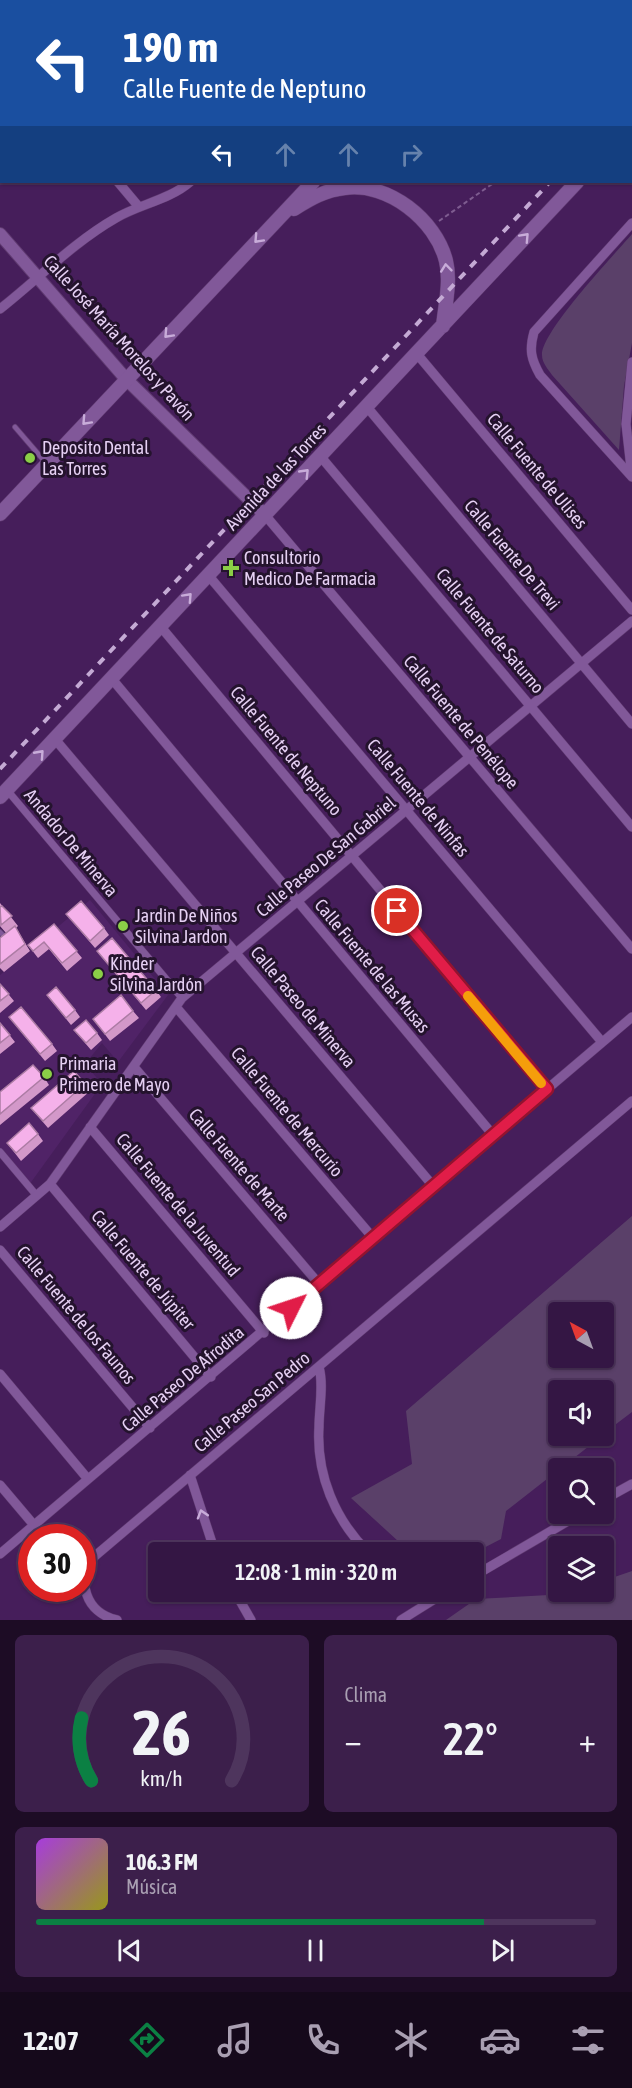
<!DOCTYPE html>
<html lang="es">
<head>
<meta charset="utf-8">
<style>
	body { margin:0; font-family:"Asap Condensed",sans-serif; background:#3c1f4b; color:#f1f3f6; height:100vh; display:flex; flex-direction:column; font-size:22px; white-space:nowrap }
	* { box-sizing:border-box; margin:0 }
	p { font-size:20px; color:#a99fb2 }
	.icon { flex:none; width:33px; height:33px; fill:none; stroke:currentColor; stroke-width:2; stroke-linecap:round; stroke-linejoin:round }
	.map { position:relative; height:1620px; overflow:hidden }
	.side { display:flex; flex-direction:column; gap:15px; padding:15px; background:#1d0c25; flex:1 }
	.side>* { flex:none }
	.banner { position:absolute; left:0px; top:0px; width:633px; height:183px; box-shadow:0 2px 4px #0004,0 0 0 2px #4e355d; background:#1a4fa0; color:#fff; overflow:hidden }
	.needle { width:39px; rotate:319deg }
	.fabs { position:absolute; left:548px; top:1302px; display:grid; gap:12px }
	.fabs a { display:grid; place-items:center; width:66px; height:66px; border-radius:6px; background:#341644; box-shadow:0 2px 4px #0004,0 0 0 2px #4e355d; font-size:30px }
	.speed { position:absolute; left:18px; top:1524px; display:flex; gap:12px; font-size:30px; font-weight:700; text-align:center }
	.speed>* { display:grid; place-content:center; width:78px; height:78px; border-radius:50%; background:#341644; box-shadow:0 2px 4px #0004,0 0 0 2px #4e355d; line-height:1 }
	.speed .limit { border:9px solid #d22; background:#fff; color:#111 }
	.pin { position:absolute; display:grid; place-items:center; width:51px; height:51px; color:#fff; margin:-26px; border:3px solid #fff; border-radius:50%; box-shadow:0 2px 6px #0007 }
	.me { position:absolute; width:66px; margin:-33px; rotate:49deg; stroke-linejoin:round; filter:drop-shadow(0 0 4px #0008) }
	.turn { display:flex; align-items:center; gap:21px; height:126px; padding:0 24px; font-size:27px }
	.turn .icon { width:78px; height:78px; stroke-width:2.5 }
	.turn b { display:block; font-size:42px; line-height:51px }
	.lanes { display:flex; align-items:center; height:57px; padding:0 24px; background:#0003; justify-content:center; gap:30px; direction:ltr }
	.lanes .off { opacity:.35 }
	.big { font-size:45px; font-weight:600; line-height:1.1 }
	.side .widget { flex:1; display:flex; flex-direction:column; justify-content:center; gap:9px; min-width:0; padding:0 21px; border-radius:9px; background:#3c1f4b }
	.side .dial { align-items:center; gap:0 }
	.dial svg { height:156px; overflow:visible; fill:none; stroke:#4e355d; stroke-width:7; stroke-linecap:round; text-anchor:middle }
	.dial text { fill:#f1f3f6; stroke:none }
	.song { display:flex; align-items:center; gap:18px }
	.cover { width:72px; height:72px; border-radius:9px; background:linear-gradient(135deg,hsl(280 70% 55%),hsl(60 70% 35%)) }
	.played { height:6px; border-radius:3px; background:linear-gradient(90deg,#0b8043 80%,#4e355d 80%) }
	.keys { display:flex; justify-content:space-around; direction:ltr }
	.heat { display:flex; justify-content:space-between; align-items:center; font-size:33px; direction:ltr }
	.side .tiles { flex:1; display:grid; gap:15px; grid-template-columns:1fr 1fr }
	.widget:last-child { grid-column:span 2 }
	.trip { position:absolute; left:148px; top:1542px; width:336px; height:60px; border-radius:6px; background:#341644; box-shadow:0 2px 4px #0004,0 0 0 2px #4e355d; font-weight:600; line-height:60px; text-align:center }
	.tabs { display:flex; height:96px; justify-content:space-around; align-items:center; background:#15091b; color:#a99fb2 }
	.tabs .icon { width:42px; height:42px }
	.tabs .on { color:#0b8043 }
	.tabs b { font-size:27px; color:#f1f3f6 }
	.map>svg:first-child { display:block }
</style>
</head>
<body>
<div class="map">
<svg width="632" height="1620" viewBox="0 0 632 1620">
	<rect width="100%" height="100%" fill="#461e5b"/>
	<path fill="#502367" d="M90,900L168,995L118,1062L102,1043L85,1064L102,1084L29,1185L0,1149V975Z"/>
	<path fill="#5a4069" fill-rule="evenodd" d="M632,234V343L624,386L619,450L552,375C548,369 542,363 542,355C541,332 614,255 632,234Z
		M632,1216V1412L603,1434V1390H558V1436H602L506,1511L501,1539L474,1553L410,1552L351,1498L412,1464L406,1411ZM558,1312H603V1358H558Z
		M632,1571V1620H446L476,1599L603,1592V1581Z"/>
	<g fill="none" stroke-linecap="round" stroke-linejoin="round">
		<defs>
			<path id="service" d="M379,0L381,2
				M15,427L46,463
				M0,932L3,935"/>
			<path id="pedestrian" d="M7,790L182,998
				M0,1152L37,1196"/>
			<path id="minor" d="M92,0L94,2
				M398,2L399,0
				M0,134L2,132
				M118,182L139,207
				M0,309C38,279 74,242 116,218C140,204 169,200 190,182
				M417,354L632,610
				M632,362L626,424L632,477
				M367,407L632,724
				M321,457L632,827
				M632,477L540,375C531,359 529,350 534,332L632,223
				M265,515L632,949
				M208,575L602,1042
				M161,627L547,1090
				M112,679L493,1135
				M54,738L434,1187
				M176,1007L374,1239
				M134,1067L319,1284
				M90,1127L264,1333
				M50,1184L211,1377
				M0,1227L50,1184L182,998L632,621
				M0,1250L150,1428
				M319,1367C324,1385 319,1408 319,1427C316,1474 335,1520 368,1552
				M0,1374L87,1478
				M190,1475L215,1552
				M0,1485L33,1524
				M603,1500L632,1484
				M0,1554L632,1017
				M474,1576L580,1514
				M235,1592L251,1620
				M418,1592L429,1601
				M117,1620C86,1613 75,1581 95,1556L632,1101
				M401,1620L446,1592"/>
			<path id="tertiary" d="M0,234L126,379L265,515"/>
			<path id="secondary" d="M484,2L486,0
				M632,123V122
				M294,209C310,199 325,190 345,188C388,182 436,220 446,261C451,281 445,306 443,326
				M0,514L313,182
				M0,797L577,182"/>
		</defs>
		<use href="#service" stroke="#603b71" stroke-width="6"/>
		<use href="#pedestrian" stroke="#603b71" stroke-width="8"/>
		<use href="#minor" stroke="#603b71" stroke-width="10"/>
		<use href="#tertiary" stroke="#603b71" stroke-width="14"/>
		<use href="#secondary" stroke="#603b71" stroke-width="15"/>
		<path stroke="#7e5c90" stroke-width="2" stroke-dasharray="4.5 3" stroke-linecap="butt" d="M439,221L495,182"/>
		<use href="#service" stroke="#815899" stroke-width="4.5"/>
		<use href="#pedestrian" stroke="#815899" stroke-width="7"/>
		<use href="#minor" stroke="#815899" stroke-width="9"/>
		<use href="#tertiary" stroke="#815899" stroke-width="12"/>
		<use href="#secondary" stroke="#815899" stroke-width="14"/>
		<path stroke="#c4aad4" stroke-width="4" stroke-dasharray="8 8" stroke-linecap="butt" d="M0,769L550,182"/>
	</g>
	<path fill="#d398c9" d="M0,903L18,926L16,928L30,951L4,972L0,968V938L6,933L0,926Z
		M66,914L104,928L109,935L95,948Z
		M54,924L82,958L67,971L49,949L38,958L28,945Z
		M97,951L156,990L161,997L146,1010Z
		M0,984L14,1001L0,1013Z
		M47,995L75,1010L80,1017L71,1025Z
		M133,1011L139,1018L110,1041L93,1019Z
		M9,1017L52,1044L57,1051L45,1061Z
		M0,1023L15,1042L0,1054Z
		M74,1030L97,1033L102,1040L91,1050Z
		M44,1077L49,1085L0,1125V1092Z
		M85,1084L90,1091L48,1128L31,1108Z
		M38,1134L43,1141L21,1161L7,1143Z"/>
	<path fill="#f5b1ea" stroke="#ac7ca4" stroke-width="1.5" d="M81,901L104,928L90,941L66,914Z
		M2,906L12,916L1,925L0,907Z
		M54,924L77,951L62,963L44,942L33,951L28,945Z
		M15,926L25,944L0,964V938Z
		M112,938L156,990L141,1003L97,951Z
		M0,984L9,994L0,1001Z
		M56,987L75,1010L66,1018L47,995Z
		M121,995L133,1011L105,1034L93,1019Z
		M21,1007L52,1044L40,1054L9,1017Z
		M86,1020L97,1033L86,1043L74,1030Z
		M0,1023L10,1035L0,1043Z
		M33,1065L44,1077L0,1114V1092Z
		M74,1071L85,1084L43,1121L31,1108Z
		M29,1123L38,1134L16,1153L7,1143Z"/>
	<defs><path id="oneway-chevron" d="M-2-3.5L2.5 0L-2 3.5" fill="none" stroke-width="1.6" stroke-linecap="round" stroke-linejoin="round" transform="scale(1.5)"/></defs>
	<g stroke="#c8acd9">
		<use href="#oneway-chevron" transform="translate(525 237) rotate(-47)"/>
		<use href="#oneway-chevron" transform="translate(258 239) rotate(133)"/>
		<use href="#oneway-chevron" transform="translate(446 268) rotate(-96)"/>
		<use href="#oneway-chevron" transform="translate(168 334) rotate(133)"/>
		<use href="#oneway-chevron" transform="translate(86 421) rotate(133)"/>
		<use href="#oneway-chevron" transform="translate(305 473) rotate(-46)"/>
		<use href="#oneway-chevron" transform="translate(188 597) rotate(-47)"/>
		<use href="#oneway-chevron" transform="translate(40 754) rotate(-48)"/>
		<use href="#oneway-chevron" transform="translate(202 1514) rotate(-107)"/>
	</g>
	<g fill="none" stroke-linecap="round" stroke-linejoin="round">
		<defs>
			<path id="route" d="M291,1308L547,1089L397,911"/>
		</defs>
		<use href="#route" stroke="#92132f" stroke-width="15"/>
		<use href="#route" stroke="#e11d48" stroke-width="10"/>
		<path stroke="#f59e0b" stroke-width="10" d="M468,996L541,1083"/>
	</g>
	<g fill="#8bce47" stroke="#24132d" stroke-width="2">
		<circle cx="30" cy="458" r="6"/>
		<path d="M228 559h6v6h6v6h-6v6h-6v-6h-6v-6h6z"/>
		<circle cx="123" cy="926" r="6"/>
		<circle cx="98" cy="974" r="6"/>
		<circle cx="47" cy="1074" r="6"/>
	</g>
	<g text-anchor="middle" stroke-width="6" stroke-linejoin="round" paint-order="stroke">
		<g font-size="18" fill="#e6d0f4" stroke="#24132d">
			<text transform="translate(119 338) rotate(48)" y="6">Calle José María Morelos y Pavón</text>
			<text transform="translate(537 471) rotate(50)" y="6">Calle Fuente de Ulises</text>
			<text transform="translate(276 477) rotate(-47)" y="6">Avenida de las Torres</text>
			<text transform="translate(512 555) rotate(50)" y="6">Calle Fuente De Trevi</text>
			<text transform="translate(490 631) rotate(50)" y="6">Calle Fuente de Saturno</text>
			<text transform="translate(461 722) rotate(50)" y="6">Calle Fuente de Penélope</text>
			<text transform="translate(286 751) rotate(50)" y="6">Calle Fuente de Neptuno</text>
			<text transform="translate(418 798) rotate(50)" y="6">Calle Fuente de Ninfas</text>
			<text transform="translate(71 843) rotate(50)" y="6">Andador De Minerva</text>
			<text transform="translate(326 857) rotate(-40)" y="6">Calle Paseo De San Gabriel</text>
			<text transform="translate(372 966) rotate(50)" y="6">Calle Fuente de las Musas</text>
			<text transform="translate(303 1007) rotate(50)" y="6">Calle Paseo de Minerva</text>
			<text transform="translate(287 1112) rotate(50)" y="6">Calle Fuente de Mercurio</text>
			<text transform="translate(239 1165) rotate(49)" y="6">Calle Fuente de Marte</text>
			<text transform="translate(178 1205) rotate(50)" y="6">Calle Fuente de la Juventud</text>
			<text transform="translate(143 1270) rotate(50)" y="6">Calle Fuente de Júpiter</text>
			<text transform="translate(76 1315) rotate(50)" y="6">Calle Fuente de los Faunos</text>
			<text transform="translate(183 1379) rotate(-40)" y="6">Calle Paseo De Afrodita</text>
			<text transform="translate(252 1402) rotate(-40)" y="6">Calle Paseo San Pedro</text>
		</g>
		<g font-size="18" fill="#e6d0f4" stroke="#24132d" text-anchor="start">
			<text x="42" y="454">Deposito Dental<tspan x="42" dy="21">Las Torres</tspan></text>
			<text x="244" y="564">Consultorio<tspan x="244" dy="21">Medico De Farmacia</tspan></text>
			<text x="135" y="922">Jardin De Niños<tspan x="135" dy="21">Silvina Jardon</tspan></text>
			<text x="110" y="970">Kinder<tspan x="110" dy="21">Silvina Jardón</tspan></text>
			<text x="59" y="1070">Primaria<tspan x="59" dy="21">Primero de Mayo</tspan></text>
		</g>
	</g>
</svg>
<div class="fabs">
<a><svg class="needle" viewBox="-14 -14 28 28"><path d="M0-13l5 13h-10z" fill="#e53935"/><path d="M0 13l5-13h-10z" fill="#a99fb2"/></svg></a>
<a><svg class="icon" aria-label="sound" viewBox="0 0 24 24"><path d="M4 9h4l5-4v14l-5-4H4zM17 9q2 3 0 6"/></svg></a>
<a><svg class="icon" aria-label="search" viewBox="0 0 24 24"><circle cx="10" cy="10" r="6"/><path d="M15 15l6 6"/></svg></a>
<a><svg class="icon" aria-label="layers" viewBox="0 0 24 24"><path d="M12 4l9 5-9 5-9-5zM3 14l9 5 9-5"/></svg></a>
</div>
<div class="speed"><div class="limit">30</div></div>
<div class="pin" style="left:397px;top:911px;background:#d93025"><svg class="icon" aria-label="arrive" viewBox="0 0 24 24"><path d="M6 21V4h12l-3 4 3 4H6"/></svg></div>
<svg class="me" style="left:291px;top:1308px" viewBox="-20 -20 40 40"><circle r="19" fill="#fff"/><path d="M0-13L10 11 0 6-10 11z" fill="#e11d48"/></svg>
<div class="trip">12:08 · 1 min · 320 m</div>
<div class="banner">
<div class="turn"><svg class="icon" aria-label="left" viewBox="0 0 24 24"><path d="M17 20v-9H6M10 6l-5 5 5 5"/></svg><div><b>190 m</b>Calle Fuente de Neptuno</div></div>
<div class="lanes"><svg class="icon" aria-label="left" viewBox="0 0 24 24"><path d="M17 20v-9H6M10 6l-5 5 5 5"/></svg><svg class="icon off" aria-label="ahead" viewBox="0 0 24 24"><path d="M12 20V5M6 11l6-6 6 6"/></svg><svg class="icon off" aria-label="ahead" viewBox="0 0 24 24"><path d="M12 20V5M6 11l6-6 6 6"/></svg><svg class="icon off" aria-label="right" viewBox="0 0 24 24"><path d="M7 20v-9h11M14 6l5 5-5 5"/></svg></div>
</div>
</div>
<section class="side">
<div class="tiles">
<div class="widget dial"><svg viewBox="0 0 100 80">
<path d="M14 69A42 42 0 1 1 86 69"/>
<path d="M14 69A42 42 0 0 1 9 37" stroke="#0b8043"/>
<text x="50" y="56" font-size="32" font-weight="700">26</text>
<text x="50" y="72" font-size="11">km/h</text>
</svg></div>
<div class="widget"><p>Clima</p>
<div class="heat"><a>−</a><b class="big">22°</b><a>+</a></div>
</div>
<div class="widget">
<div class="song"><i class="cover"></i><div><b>106.3 FM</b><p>Música</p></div></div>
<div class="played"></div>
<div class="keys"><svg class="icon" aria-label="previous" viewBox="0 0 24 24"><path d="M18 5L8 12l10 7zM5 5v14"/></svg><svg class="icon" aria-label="pause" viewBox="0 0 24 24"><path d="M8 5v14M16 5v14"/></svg><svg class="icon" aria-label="next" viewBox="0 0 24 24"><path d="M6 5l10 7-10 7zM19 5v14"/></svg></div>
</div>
</div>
</section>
<nav class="tabs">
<b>12:07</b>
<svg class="icon on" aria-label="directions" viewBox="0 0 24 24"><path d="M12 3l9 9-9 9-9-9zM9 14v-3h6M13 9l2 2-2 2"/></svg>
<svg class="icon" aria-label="music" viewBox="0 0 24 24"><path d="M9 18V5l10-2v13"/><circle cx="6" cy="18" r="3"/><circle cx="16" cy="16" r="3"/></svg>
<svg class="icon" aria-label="phone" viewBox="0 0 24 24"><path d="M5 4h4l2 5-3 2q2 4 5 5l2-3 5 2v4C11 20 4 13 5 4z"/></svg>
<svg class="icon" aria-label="climate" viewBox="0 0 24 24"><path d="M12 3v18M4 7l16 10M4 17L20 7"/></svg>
<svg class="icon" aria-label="car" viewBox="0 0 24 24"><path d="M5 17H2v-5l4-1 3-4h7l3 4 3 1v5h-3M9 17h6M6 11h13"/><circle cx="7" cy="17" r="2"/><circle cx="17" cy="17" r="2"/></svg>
<svg class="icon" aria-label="filters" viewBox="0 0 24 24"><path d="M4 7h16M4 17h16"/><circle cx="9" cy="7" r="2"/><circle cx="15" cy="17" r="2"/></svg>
</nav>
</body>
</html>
